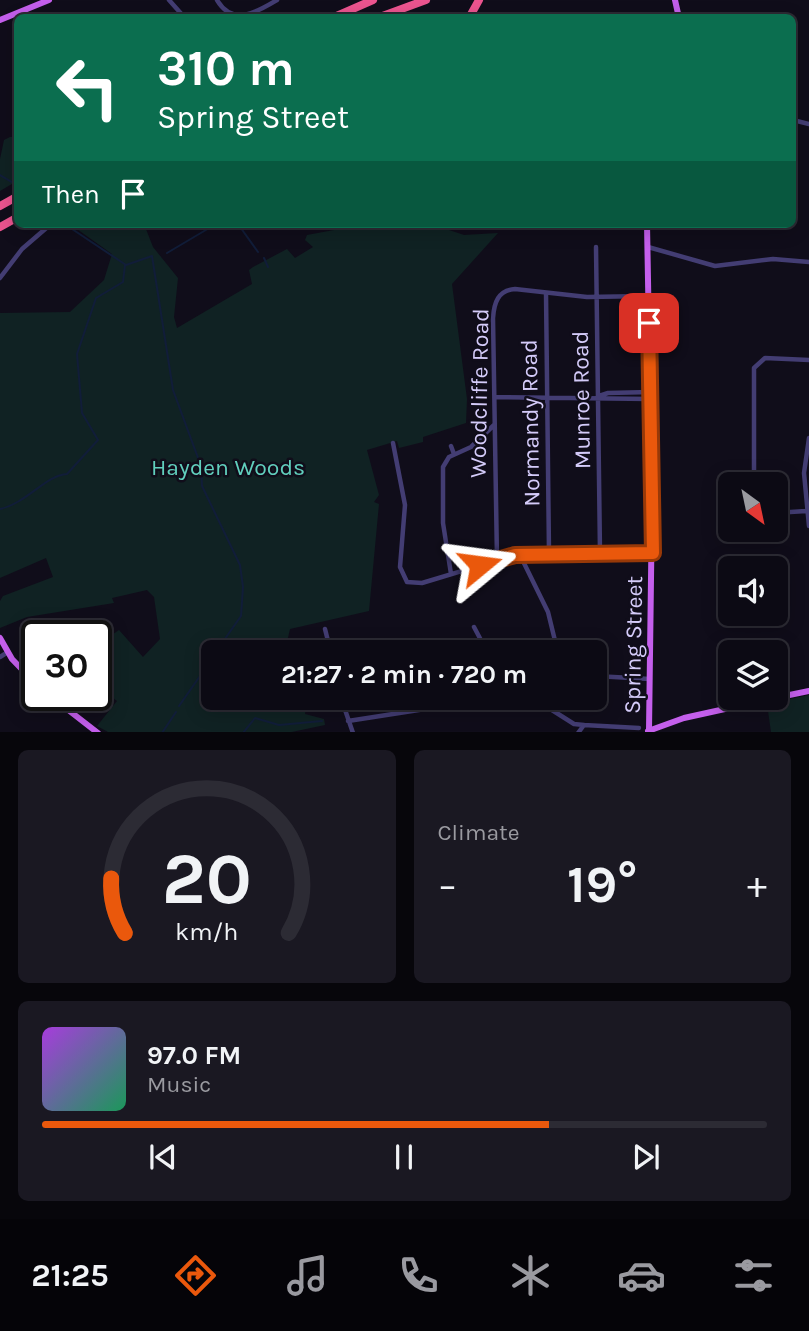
<!DOCTYPE html>
<html lang="en">
<head>
<meta charset="utf-8">
<style>
	body { margin:0; font-family:Karla,sans-serif; background:#1a1822; color:#f1f3f6; height:100vh; display:flex; flex-direction:column; font-size:26px; white-space:nowrap }
	* { box-sizing:border-box; margin:0 }
	p { font-size:23px; color:#9a9aa0 }
	.icon { flex:none; width:38px; height:38px; fill:none; stroke:currentColor; stroke-width:2; stroke-linecap:round; stroke-linejoin:round }
	.map { position:relative; height:732px; overflow:hidden }
	.panel { display:flex; flex-direction:column; gap:18px; padding:18px; background:#07060b; flex:1 }
	.panel>* { flex:none }
	.guide { position:absolute; left:14px; top:14px; width:782px; height:214px; border-radius:10px; box-shadow:0 4px 18px #0003,0 0 0 2px #2c2b34; background:#0b6e4f; color:#fff; overflow:hidden }
	.needle { width:46px; rotate:147deg }
	.fabs { position:absolute; left:718px; top:472px; display:grid; gap:14px }
	.fabs a { display:grid; place-items:center; width:70px; height:70px; border-radius:10px; background:#0c0a14; box-shadow:0 4px 18px #0003,0 0 0 2px #2c2b34; font-size:35px }
	.speed { position:absolute; left:21px; top:620px; display:flex; gap:14px; font-size:35px; font-weight:700; text-align:center }
	.speed>* { display:grid; place-content:center; width:91px; height:91px; border-radius:50%; background:#0c0a14; box-shadow:0 4px 18px #0003,0 0 0 2px #2c2b34; line-height:1 }
	.speed .limit { border:4px solid #111; border-radius:10px; background:#fff; color:#111 }
	.pin { position:absolute; display:grid; place-items:center; width:60px; height:60px; color:#fff; margin:-30px; border-radius:14px; box-shadow:0 4px 10px #0006 }
	.me { position:absolute; width:77px; margin:-38px; rotate:74deg; stroke-linejoin:round; filter:drop-shadow(0 0 5px #0008) }
	.turn { display:flex; align-items:center; gap:24px; height:147px; padding:0 28px; font-size:32px }
	.turn .icon { width:91px; height:91px; stroke-width:2.5 }
	.turn b { display:block; font-size:49px; line-height:60px }
	.then { display:flex; align-items:center; height:66px; padding:0 28px; background:#0003; gap:14px; font-size:26px }
	.big { font-size:52px; font-weight:700; line-height:1.1 }
	.panel .card { flex:1; display:flex; flex-direction:column; justify-content:center; gap:10px; min-width:0; padding:0 24px; border-radius:10px; background:#1a1822 }
	.panel .dial { align-items:center; gap:0 }
	.dial svg { height:182px; overflow:visible; fill:none; stroke:#2c2b34; stroke-width:7; stroke-linecap:round; text-anchor:middle }
	.dial text { fill:#f1f3f6; stroke:none }
	.song { display:flex; align-items:center; gap:21px }
	.cover { width:84px; height:84px; border-radius:10px; background:linear-gradient(135deg,hsl(280 70% 55%),hsl(150 70% 35%)) }
	.played { height:7px; border-radius:4px; background:linear-gradient(90deg,#ea580c 70%,#2c2b34 70%) }
	.keys { display:flex; justify-content:space-around; direction:ltr }
	.heat { display:flex; justify-content:space-between; align-items:center; font-size:38px; direction:ltr }
	.panel .tiles { flex:1; display:grid; gap:18px; grid-template-columns:1fr 1fr }
	.card:last-child { grid-column:span 2 }
	.trip { position:absolute; left:201px; top:640px; width:406px; height:70px; border-radius:10px; background:#0c0a14; box-shadow:0 4px 18px #0003,0 0 0 2px #2c2b34; font-weight:700; line-height:70px; text-align:center }
	.dock { display:flex; height:112px; justify-content:space-around; align-items:center; background:#050408; color:#9a9aa0 }
	.dock .icon { width:49px; height:49px }
	.dock .active { color:#ea580c }
	.dock b { font-size:32px; color:#f1f3f6 }
	.map>svg:first-child { display:block }
</style>
</head>
<body>
<div class="map">
<svg width="809" height="733" viewBox="0 0 809 733">
	<rect width="100%" height="100%" fill="#100d1a"/>
	<path fill="#102223" d="M10,137H17V181L0,191V159L4,140Z
		M70,224H144L153,247L178,278L174,317L177,328L252,284L249,270L253,267L287,249L295,258L313,247L305,240L307,235L334,230L338,224H431L464,235L498,233L452,284L467,399L466,423L423,437V442L399,448L397,441L367,450L379,495L374,502L379,504L369,611L290,629L287,642L267,647L259,653H214V698H298L306,706L305,714L324,719L325,725L287,733L108,732L97,726L117,701L96,685V646L119,630L143,657L160,639L154,597L147,590L112,598L114,603L27,617L0,628V601L3,596L53,577L46,558L0,578V313L70,312L104,280L112,254Z
		M809,695V732H771L767,704Z"/>
	<g fill="none" stroke-linecap="round" stroke-linejoin="round">
		<path stroke="#111d39" stroke-width="2" d="M0,175L15,184
			M238,224L258,252
			M66,225L126,265L152,256L173,390L201,466L202,486L240,565L243,587L241,616L215,653
			M167,253L216,224
			M264,258L268,267
			M0,509C27,503 46,475 67,474L98,440L82,413L77,354L96,298L123,282L125,265
			M179,706L214,656
			M162,733L176,712
			M243,733L255,718L279,725L322,721"/>
		<path stroke="#433d73" stroke-width="4.5" d="M169,0L185,18
			M217,0C233,27 257,12 277,0
			M793,120L809,124
			M596,247L600,553
			M648,247L715,266L773,259L809,262
			M0,278L22,249L51,224
			M546,293L549,553
			M599,396L608,393L651,392
			M495,397L650,399
			M809,438L804,473L809,526
			M393,443L405,505L400,567L407,582L422,583L515,555L652,553
			M451,446L454,454
			M754,485V368L765,358L809,360
			M775,513L806,511
			M520,555L548,612L558,653
			M497,560L493,318C494,303 498,290 515,289L587,297L648,296
			M451,574L443,523V467L449,457L471,447L494,425
			M474,627L483,644L484,653
			M325,629L331,653
			M0,657L8,652
			M595,676L650,679
			M341,698L353,733
			M533,698L574,724L584,725
			M348,721L496,698
			M578,733L584,725L639,728"/>
		<path stroke="#c45fec" stroke-width="6" d="M675,0L679,18
			M0,20L49,0
			M647,224L652,503L649,730
			M0,638L12,659L37,685
			M49,695L98,733
			M775,698L809,691
			M648,731L684,718L775,698"/>
		<path stroke="#eb548f" stroke-width="8" d="M332,18L373,0
			M377,18L426,0
			M469,18L479,0
			M0,206L18,196
			M0,227L18,217"/>
	</g>
	<g fill="none" stroke-linecap="round" stroke-linejoin="round">
		<defs>
			<path id="route" d="M480,565L515,555L653,553L649,323"/>
		</defs>
		<use href="#route" stroke="#983908" stroke-width="18"/>
		<use href="#route" stroke="#ea580c" stroke-width="12"/>
	</g>
	<g text-anchor="middle" stroke-width="5" stroke-linejoin="round" paint-order="stroke">
		<g font-size="23" fill="#d4cbf9" stroke="#100d1a">
			<text transform="translate(479 393) rotate(-89)" y="8">Woodcliffe Road</text>
			<text transform="translate(581 400) rotate(-91)" y="8">Munroe Road</text>
			<text transform="translate(530 423) rotate(-91)" y="8">Normandy Road</text>
			<text transform="translate(633 645) rotate(-89)" y="8">Spring Street</text>
		</g>
		<g font-size="23" fill="#61cfbd" stroke="#100d1a">
			<text x="228" y="475">Hayden Woods</text>
		</g>
	</g>
</svg>
<div class="fabs">
<a><svg class="needle" viewBox="-14 -14 28 28"><path d="M0-13l5 13h-10z" fill="#e53935"/><path d="M0 13l5-13h-10z" fill="#9a9aa0"/></svg></a>
<a><svg class="icon" aria-label="sound" viewBox="0 0 24 24"><path d="M4 9h4l5-4v14l-5-4H4zM17 9q2 3 0 6"/></svg></a>
<a><svg class="icon" aria-label="layers" viewBox="0 0 24 24"><path d="M12 4l9 5-9 5-9-5zM3 14l9 5 9-5"/></svg></a>
</div>
<div class="speed"><div class="limit">30</div></div>
<div class="pin" style="left:649px;top:323px;background:#d93025"><svg class="icon" aria-label="arrive" viewBox="0 0 24 24"><path d="M6 21V4h12l-3 4 3 4H6"/></svg></div>
<svg class="me" style="left:480px;top:565px" viewBox="-20 -20 40 40"><path d="M0-17L14 15 0 8-14 15z" fill="#ea580c" stroke="#fff" stroke-width="4"/></svg>
<div class="trip">21:27 · 2 min · 720 m</div>
<div class="guide">
<div class="turn"><svg class="icon" aria-label="left" viewBox="0 0 24 24"><path d="M17 20v-9H6M10 6l-5 5 5 5"/></svg><div><b>310 m</b>Spring Street</div></div>
<div class="then">Then<svg class="icon" aria-label="arrive" viewBox="0 0 24 24"><path d="M6 21V4h12l-3 4 3 4H6"/></svg></div>
</div>
</div>
<section class="panel">
<div class="tiles">
<div class="card dial"><svg viewBox="0 0 100 80">
<path d="M14 69A42 42 0 1 1 86 69"/>
<path d="M14 69A42 42 0 0 1 8 45" stroke="#ea580c"/>
<text x="50" y="56" font-size="32" font-weight="700">20</text>
<text x="50" y="72" font-size="11">km/h</text>
</svg></div>
<div class="card"><p>Climate</p>
<div class="heat"><a>−</a><b class="big">19°</b><a>+</a></div>
</div>
<div class="card">
<div class="song"><i class="cover"></i><div><b>97.0 FM</b><p>Music</p></div></div>
<div class="played"></div>
<div class="keys"><svg class="icon" aria-label="previous" viewBox="0 0 24 24"><path d="M18 5L8 12l10 7zM5 5v14"/></svg><svg class="icon" aria-label="pause" viewBox="0 0 24 24"><path d="M8 5v14M16 5v14"/></svg><svg class="icon" aria-label="next" viewBox="0 0 24 24"><path d="M6 5l10 7-10 7zM19 5v14"/></svg></div>
</div>
</div>
</section>
<nav class="dock">
<b>21:25</b>
<svg class="icon active" aria-label="directions" viewBox="0 0 24 24"><path d="M12 3l9 9-9 9-9-9zM9 14v-3h6M13 9l2 2-2 2"/></svg>
<svg class="icon" aria-label="music" viewBox="0 0 24 24"><path d="M9 18V5l10-2v13"/><circle cx="6" cy="18" r="3"/><circle cx="16" cy="16" r="3"/></svg>
<svg class="icon" aria-label="phone" viewBox="0 0 24 24"><path d="M5 4h4l2 5-3 2q2 4 5 5l2-3 5 2v4C11 20 4 13 5 4z"/></svg>
<svg class="icon" aria-label="climate" viewBox="0 0 24 24"><path d="M12 3v18M4 7l16 10M4 17L20 7"/></svg>
<svg class="icon" aria-label="car" viewBox="0 0 24 24"><path d="M5 17H2v-5l4-1 3-4h7l3 4 3 1v5h-3M9 17h6M6 11h13"/><circle cx="7" cy="17" r="2"/><circle cx="17" cy="17" r="2"/></svg>
<svg class="icon" aria-label="filters" viewBox="0 0 24 24"><path d="M4 7h16M4 17h16"/><circle cx="9" cy="7" r="2"/><circle cx="15" cy="17" r="2"/></svg>
</nav>
</body>
</html>
